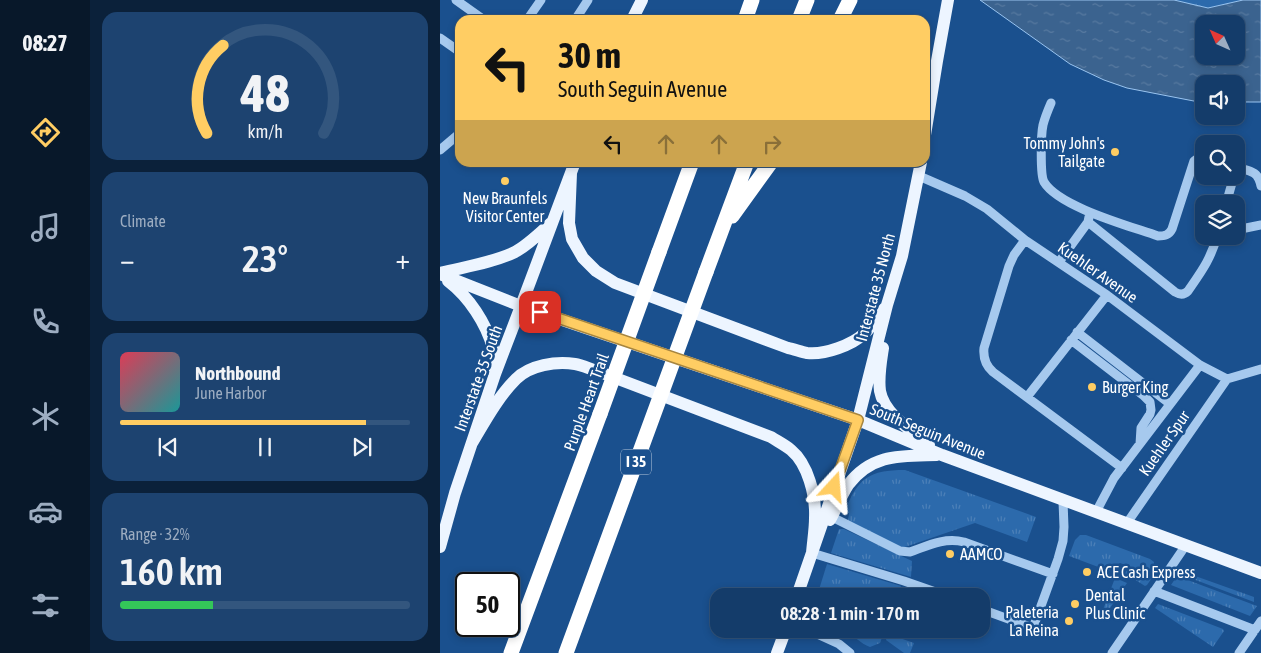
<!DOCTYPE html>
<html lang="en">
<head>
<meta charset="utf-8">
<style>
	body { margin:0; font-family:"Asap Condensed",sans-serif; background:#1d4370; color:#f1f3f6; height:100vh; display:flex; flex-direction:column; font-size:19px; white-space:nowrap }
	* { box-sizing:border-box; margin:0 }
	p { font-size:16px; color:#9dadc1 }
	.icon { flex:none; width:28px; height:28px; fill:none; stroke:currentColor; stroke-width:2; stroke-linecap:round; stroke-linejoin:round }
	.map { position:relative; flex:1; overflow:hidden }
	.details { display:flex; flex-direction:column; gap:12px; padding:12px; background:#0b213a; width:350px }
	.details>* { flex:none }
	.top-card { position:absolute; left:15px; top:15px; width:475px; height:152px; border-radius:15px; box-shadow:0 2px 8px #0003,0 0 0 1px #33567e; background:#ffcd63; color:#111; overflow:hidden }
	.needle { width:32px; rotate:315deg }
	.controls { position:absolute; left:755px; top:15px; display:grid; gap:10px }
	.controls a { display:grid; place-items:center; width:50px; height:50px; border-radius:10px; background:#143c6a; box-shadow:0 2px 8px #0003,0 0 0 1px #33567e; font-size:25px }
	.speed { position:absolute; left:15px; top:572px; display:flex; gap:10px; font-size:25px; font-weight:700; text-align:center }
	.speed>* { display:grid; place-content:center; width:65px; height:65px; border-radius:50%; background:#143c6a; box-shadow:0 2px 8px #0003,0 0 0 1px #33567e; line-height:1 }
	.speed .limit { border:2px solid #111; border-radius:8px; background:#fff; color:#111 }
	.pin { position:absolute; display:grid; place-items:center; width:42px; height:42px; color:#fff; margin:-21px; border-radius:10px; box-shadow:0 2px 8px #0006 }
	.me { position:absolute; width:55px; margin:-28px; rotate:19deg; stroke-linejoin:round; filter:drop-shadow(0 0 4px #0008) }
	.turn { display:flex; align-items:center; gap:18px; height:105px; padding:0 20px; font-size:22px }
	.turn .icon { width:65px; height:65px; stroke-width:2.5 }
	.turn b { display:block; font-size:35px; line-height:42px }
	.lanes { display:flex; align-items:center; height:48px; padding:0 20px; background:#0003; justify-content:center; gap:25px; direction:ltr }
	.lanes .off { opacity:.35 }
	.big { font-size:38px; font-weight:600; line-height:1.1 }
	.details .card { flex:1; display:flex; flex-direction:column; justify-content:center; gap:8px; min-width:0; padding:0 18px; border-radius:15px; background:#1d4370 }
	.details .dial { align-items:center; gap:0 }
	.dial svg { height:130px; overflow:visible; fill:none; stroke:#33567e; stroke-width:7; stroke-linecap:round; text-anchor:middle }
	.dial text { fill:#f1f3f6; stroke:none }
	.song { display:flex; align-items:center; gap:15px }
	.cover { width:60px; height:60px; border-radius:8px; background:linear-gradient(135deg,hsl(350 70% 55%),hsl(180 70% 35%)) }
	.played { height:5px; border-radius:2px; background:linear-gradient(90deg,#ffcd63 85%,#33567e 85%) }
	.keys { display:flex; justify-content:space-around; direction:ltr }
	.heat { display:flex; justify-content:space-between; align-items:center; font-size:28px; direction:ltr }
	.charge { height:8px; border-radius:4px; background:linear-gradient(90deg,#34c759 32%,#33567e 0) }
	.trip { position:absolute; left:270px; top:588px; width:280px; height:50px; border-radius:15px; background:#143c6a; box-shadow:0 2px 8px #0003,0 0 0 1px #33567e; font-weight:600; line-height:50px; text-align:center }
	main { display:flex; flex:1; min-height:0 }
	.tabs { display:flex; flex-direction:column; width:90px; justify-content:space-around; align-items:center; background:#08182a; color:#9dadc1 }
	.tabs .icon { width:35px; height:35px }
	.tabs .on { color:#ffcd63 }
	.tabs b { font-size:22px; color:#f1f3f6 }
	.map>svg:first-child { display:block }
</style>
</head>
<body>
<main>
<nav class="tabs">
<b>08:27</b>
<svg class="icon on" aria-label="directions" viewBox="0 0 24 24"><path d="M12 3l9 9-9 9-9-9zM9 14v-3h6M13 9l2 2-2 2"/></svg>
<svg class="icon" aria-label="music" viewBox="0 0 24 24"><path d="M9 18V5l10-2v13"/><circle cx="6" cy="18" r="3"/><circle cx="16" cy="16" r="3"/></svg>
<svg class="icon" aria-label="phone" viewBox="0 0 24 24"><path d="M5 4h4l2 5-3 2q2 4 5 5l2-3 5 2v4C11 20 4 13 5 4z"/></svg>
<svg class="icon" aria-label="climate" viewBox="0 0 24 24"><path d="M12 3v18M4 7l16 10M4 17L20 7"/></svg>
<svg class="icon" aria-label="car" viewBox="0 0 24 24"><path d="M5 17H2v-5l4-1 3-4h7l3 4 3 1v5h-3M9 17h6M6 11h13"/><circle cx="7" cy="17" r="2"/><circle cx="17" cy="17" r="2"/></svg>
<svg class="icon" aria-label="filters" viewBox="0 0 24 24"><path d="M4 7h16M4 17h16"/><circle cx="9" cy="7" r="2"/><circle cx="15" cy="17" r="2"/></svg>
</nav>
<section class="details">
<div class="card dial"><svg viewBox="0 0 100 80">
<path d="M14 69A42 42 0 1 1 86 69"/>
<path d="M14 69A42 42 0 0 1 24 15" stroke="#ffcd63"/>
<text x="50" y="56" font-size="32" font-weight="700">48</text>
<text x="50" y="72" font-size="11">km/h</text>
</svg></div>
<div class="card"><p>Climate</p>
<div class="heat"><a>−</a><b class="big">23°</b><a>+</a></div>
</div>
<div class="card">
<div class="song"><i class="cover"></i><div><b>Northbound</b><p>June Harbor</p></div></div>
<div class="played"></div>
<div class="keys"><svg class="icon" aria-label="previous" viewBox="0 0 24 24"><path d="M18 5L8 12l10 7zM5 5v14"/></svg><svg class="icon" aria-label="pause" viewBox="0 0 24 24"><path d="M8 5v14M16 5v14"/></svg><svg class="icon" aria-label="next" viewBox="0 0 24 24"><path d="M6 5l10 7-10 7zM19 5v14"/></svg></div>
</div>
<div class="card"><p>Range · 32%</p><b class="big">160 km</b><div class="charge"></div></div>
</section>
<div class="map">
<svg width="821" height="653" viewBox="0 0 821 653">
	<defs>
		<pattern id="grass-tufts" width="24" height="20" patternUnits="userSpaceOnUse" patternTransform="scale(1.25)"><rect width="24" height="20" fill="#2c6aac"/><path d="M3 7l-1-3M5 7V3M7 7l1-3M15 17l-1-3M17 17v-4M19 17l1-3" fill="none" stroke="#4c80b8"/></pattern>
		<pattern id="water-ripples" width="26" height="14" patternUnits="userSpaceOnUse" patternTransform="scale(1.25)"><rect width="26" height="14" fill="#3b638f"/><path d="M2 4q2-2 4 0t4 0M15 11q2-2 4 0t4 0" fill="none" stroke="#587aa0"/></pattern>
	</defs>
	<rect width="100%" height="100%" fill="#1a508e"/>
	<path fill="url(#grass-tufts)" d="M734,0H803L768,8Z
		M465,470L596,517L587,542L535,523L462,548L408,521L409,513L405,511C418,478 429,470 465,470Z
		M399,529H404L472,561L471,577L391,553Z
		M640,535H646L710,559L714,562V568L718,569L707,585L705,586L694,579L682,575L691,567L680,563L669,571L629,556L635,540Z
		M387,564L461,586L457,596H377Z
		M744,572L814,597V602L745,576L744,574Z
		M737,576L817,606L810,616L731,585Z
		M675,578L687,583L664,617L661,615Z
		M718,604L783,629L784,631L773,647L715,608Z
		M403,629H445L440,643L430,647C421,644 412,634 403,629Z
		M448,634L474,643L470,653H464L446,640Z"/>
	<path fill="url(#water-ripples)" stroke="#99c4f0" fill-rule="evenodd" d="M540,0H734L768,8L803,0H821V102H796V84H764V103L687,88L664,80L630,64ZM764,24H796V56H764Z"/>
	<g fill="none" stroke-linecap="round" stroke-linejoin="round">
		<path stroke="#a6c9ee" stroke-width="9" d="M16,0L44,20
			M87,20L101,0
			M135,20L148,0
			M0,38L20,52
			M611,103C608,110 605,117 603,125C601,134 600,175 604,182C619,207 690,226 718,236C725,236 729,235 732,229L754,161L758,158L764,157
			M0,150L20,133
			M796,167C809,171 818,170 821,186
			M479,176L525,196L547,209L585,240L667,295L760,365L787,379L821,369
			M786,204L794,176
			M648,222L735,292C740,295 744,295 748,291C761,272 771,259 777,236
			M796,230L821,225
			M585,240L574,255L569,266L544,348C543,358 546,366 553,372L682,468
			M619,262L648,222L649,217
			M637,332L730,404
			M631,340L704,396L710,402L711,410L710,414L701,428L700,444
			M587,397L667,295
			M656,512L674,478L760,365
			M392,517L460,551L470,552C487,546 504,537 524,542L613,574
			M687,523L787,379
			M372,553L464,581L507,596
			M714,591L815,630
			M541,609L593,628L618,559L623,541L624,527L623,501
			M366,629L399,644L410,653
			M672,653L746,545
			M799,653L821,621"/>
		<path stroke="#edf5ff" stroke-width="12" d="M192,20L202,0
			M485,135L497,61L508,0
			M131,173L129,223L132,239L143,258L156,271L175,283L348,348C354,349 361,352 367,353C385,355 412,345 425,333C432,326 438,316 445,308
			M0,273C24,267 52,263 75,252C88,245 100,233 111,223
			M0,274L81,306L418,420L502,455L821,573
			M8,281C29,297 46,323 53,348C55,355 54,362 54,368
			M443,348C441,361 438,377 440,391C444,414 472,431 489,445
			M32,443C45,421 58,397 76,379C90,365 116,361 135,364C142,365 150,369 157,371L331,437C337,441 345,445 351,450C368,464 376,496 375,518C375,529 373,541 372,553
			M390,520C396,509 401,496 408,485C432,453 462,456 497,455
			M0,547L15,493L55,374L81,306L135,162
			M357,596L418,420L447,305L462,256L481,162
			M337,653L346,629"/>
		<path stroke="#fff" stroke-width="15" d="M305,20L312,0
			M359,20L367,0
			M400,20L410,0
			M292,216L331,162
			M219,252L252,162
			M266,272L307,162
			M71,653L160,414"/>
		<path stroke="#fff" stroke-width="15" d="M160,414L219,252
			M126,653L266,272"/>
	</g>
	<g fill="none" stroke-linecap="round" stroke-linejoin="round">
		<defs>
			<path id="route" d="M100,312L418,420L394,487"/>
		</defs>
		<use href="#route" stroke="#a68540" stroke-width="12"/>
		<use href="#route" stroke="#ffcd63" stroke-width="9"/>
	</g>
	<g fill="#ffcd63" stroke="#1a508e" stroke-width="2">
		<circle cx="675" cy="152" r="5"/>
		<circle cx="65" cy="181" r="5"/>
		<circle cx="652" cy="387" r="5"/>
		<circle cx="510" cy="554" r="5"/>
		<circle cx="647" cy="572" r="5"/>
		<circle cx="635" cy="604" r="5"/>
		<circle cx="629" cy="621" r="5"/>
	</g>
	<g text-anchor="middle" stroke-width="5" stroke-linejoin="round" paint-order="stroke">
		<rect fill="#1a508e" stroke="#bacadd" stroke-width="1" x="181" y="449.5" width="30" height="25" rx="4"/>
		<g font-size="15" font-weight="bold" fill="#fff">
			<text x="196" y="467">I 35</text>
		</g>
		<g font-size="16" fill="#fff" stroke="#1a508e" text-anchor="start">
			<text x="665" y="149" text-anchor="end">Tommy John's<tspan x="665" dy="18">Tailgate</tspan></text>
			<text x="65" y="204" text-anchor="middle">New Braunfels<tspan x="65" dy="18">Visitor Center</tspan></text>
			<text x="662" y="393">Burger King</text>
			<text x="520" y="560">AAMCO</text>
			<text x="657" y="578">ACE Cash Express</text>
			<text x="645" y="601">Dental<tspan x="645" dy="18">Plus Clinic</tspan></text>
			<text x="619" y="618" text-anchor="end">Paleteria<tspan x="619" dy="18">La Reina</tspan></text>
		</g>
		<g font-size="16" fill="#fff" stroke="#1a508e">
			<text transform="translate(658 272) rotate(35)" y="6">Kuehler Avenue</text>
			<text transform="translate(435 287) rotate(-75)" y="6">Interstate 35 North</text>
			<text transform="translate(38 378) rotate(-70)" y="6">Interstate 35 South</text>
			<text transform="translate(146 402) rotate(-70)" y="6">Purple Heart Trail</text>
			<text transform="translate(488 431) rotate(22)" y="6">South Seguin Avenue</text>
			<text transform="translate(724 443) rotate(-55)" y="6">Kuehler Spur</text>
		</g>
	</g>
</svg>
<div class="controls">
<a><svg class="needle" viewBox="-14 -14 28 28"><path d="M0-13l5 13h-10z" fill="#e53935"/><path d="M0 13l5-13h-10z" fill="#9dadc1"/></svg></a>
<a><svg class="icon" aria-label="sound" viewBox="0 0 24 24"><path d="M4 9h4l5-4v14l-5-4H4zM17 9q2 3 0 6"/></svg></a>
<a><svg class="icon" aria-label="search" viewBox="0 0 24 24"><circle cx="10" cy="10" r="6"/><path d="M15 15l6 6"/></svg></a>
<a><svg class="icon" aria-label="layers" viewBox="0 0 24 24"><path d="M12 4l9 5-9 5-9-5zM3 14l9 5 9-5"/></svg></a>
</div>
<div class="speed"><div class="limit">50</div></div>
<div class="pin" style="left:100px;top:312px;background:#d93025"><svg class="icon" aria-label="arrive" viewBox="0 0 24 24"><path d="M6 21V4h12l-3 4 3 4H6"/></svg></div>
<svg class="me" style="left:394px;top:487px" viewBox="-20 -20 40 40"><path d="M0-17L14 15 0 8-14 15z" fill="#ffcd63" stroke="#fff" stroke-width="4"/></svg>
<div class="trip">08:28 · 1 min · 170 m</div>
<div class="top-card">
<div class="turn"><svg class="icon" aria-label="left" viewBox="0 0 24 24"><path d="M17 20v-9H6M10 6l-5 5 5 5"/></svg><div><b>30 m</b>South Seguin Avenue</div></div>
<div class="lanes"><svg class="icon" aria-label="left" viewBox="0 0 24 24"><path d="M17 20v-9H6M10 6l-5 5 5 5"/></svg><svg class="icon off" aria-label="ahead" viewBox="0 0 24 24"><path d="M12 20V5M6 11l6-6 6 6"/></svg><svg class="icon off" aria-label="ahead" viewBox="0 0 24 24"><path d="M12 20V5M6 11l6-6 6 6"/></svg><svg class="icon off" aria-label="right" viewBox="0 0 24 24"><path d="M7 20v-9h11M14 6l5 5-5 5"/></svg></div>
</div>
</div>
</main>
</body>
</html>
